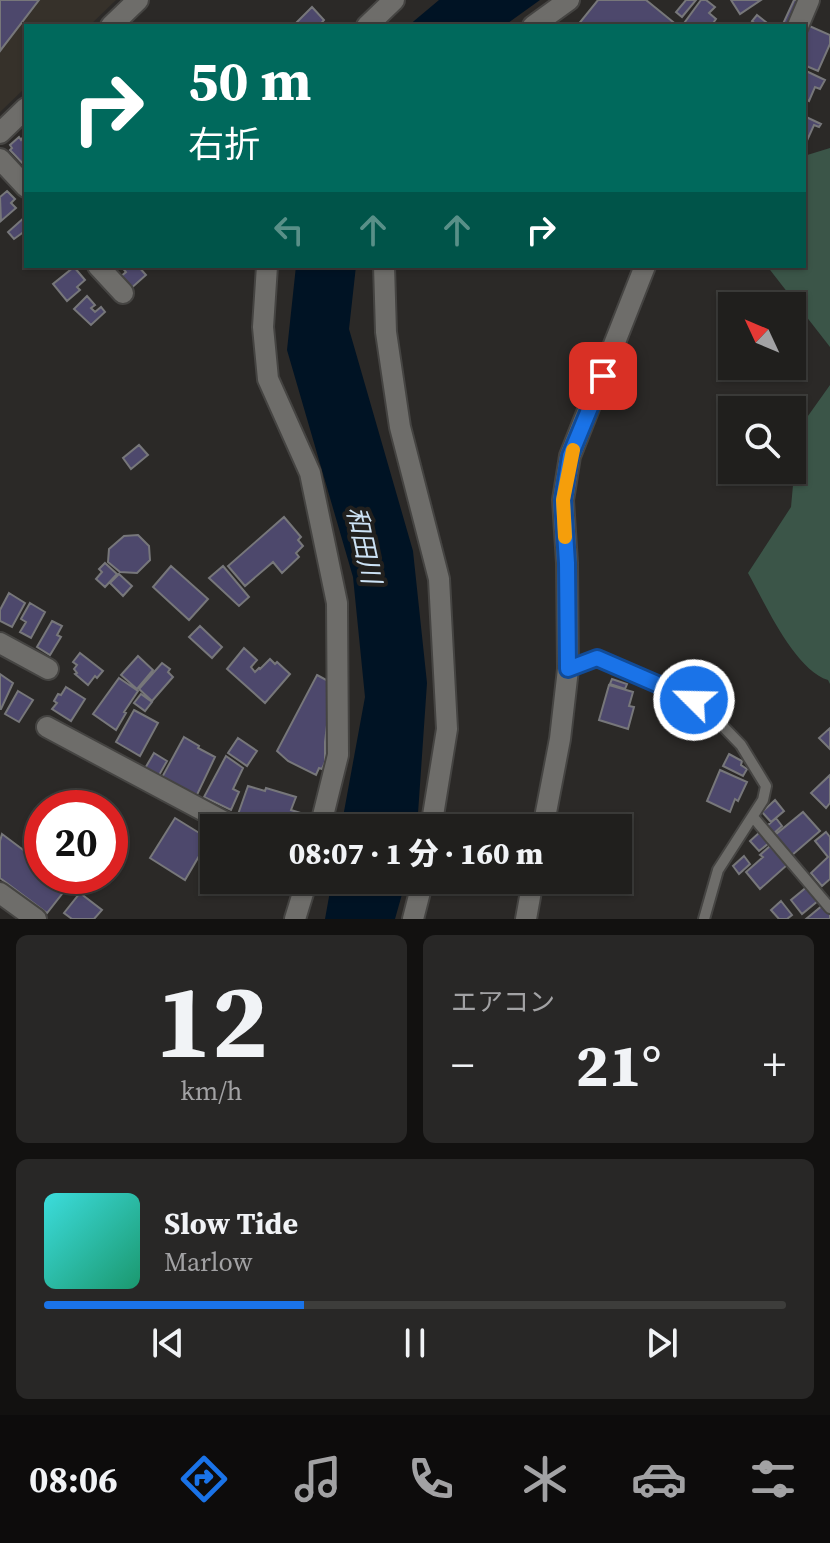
<!DOCTYPE html>
<html lang="ja">
<head>
<meta charset="utf-8">
<style>
	body { margin:0; font-family:"Source Serif 4","Noto Sans JP",serif; background:#282726; color:#f1f3f6; height:100vh; display:flex; flex-direction:column; font-size:30px; white-space:nowrap }
	* { box-sizing:border-box; margin:0 }
	p { font-size:26px; color:#a2a2a4 }
	.icon { flex:none; width:44px; height:44px; fill:none; stroke:currentColor; stroke-width:2; stroke-linecap:round; stroke-linejoin:round }
	.map { position:relative; height:919px; overflow:hidden }
	.sheet { display:flex; flex-direction:column; gap:16px; padding:16px; background:#121110; flex:1 }
	.sheet>* { flex:none }
	.hud { position:absolute; left:24px; top:24px; width:782px; height:244px; border-radius:0px; box-shadow:0 2px 6px #0004,0 0 0 2px #3d3d3b; background:#00695c; color:#fff; overflow:hidden }
	.needle { width:52px; rotate:314deg }
	.controls { position:absolute; left:718px; top:292px; display:grid; gap:16px }
	.controls a { display:grid; place-items:center; width:88px; height:88px; border-radius:0px; background:#201f1d; box-shadow:0 2px 6px #0004,0 0 0 2px #3d3d3b; font-size:40px }
	.speed { position:absolute; left:24px; top:790px; display:flex; gap:16px; font-size:40px; font-weight:700; text-align:center }
	.speed>* { display:grid; place-content:center; width:104px; height:104px; border-radius:50%; background:#201f1d; box-shadow:0 2px 6px #0004,0 0 0 2px #3d3d3b; line-height:1 }
	.speed .limit { border:12px solid #d22; background:#fff; color:#111 }
	.pin { position:absolute; display:grid; place-items:center; width:68px; height:68px; color:#fff; margin:-34px; border-radius:16px; box-shadow:0 4px 12px #0006 }
	.me { position:absolute; width:88px; margin:-44px; rotate:293deg; stroke-linejoin:round; filter:drop-shadow(0 0 6px #0008) }
	.turn { display:flex; align-items:center; gap:28px; height:168px; padding:0 32px; font-size:36px }
	.turn .icon { width:104px; height:104px; stroke-width:2.5 }
	.turn b { display:block; font-size:56px; line-height:68px }
	.lanes { display:flex; align-items:center; height:76px; padding:0 32px; background:#0003; justify-content:center; gap:40px; direction:ltr }
	.lanes .off { opacity:.35 }
	.big { font-size:60px; font-weight:800; line-height:1.1 }
	.sheet .widget { flex:1; display:flex; flex-direction:column; justify-content:center; gap:12px; min-width:0; padding:0 28px; border-radius:12px; background:#282726 }
	.sheet .dial { align-items:center; gap:0 }
	.dial b { font-size:104px; line-height:1 }
	.song { display:flex; align-items:center; gap:24px }
	.cover { width:96px; height:96px; border-radius:12px; background:linear-gradient(135deg,hsl(180 70% 55%),hsl(160 70% 35%)) }
	.played { height:8px; border-radius:4px; background:linear-gradient(90deg,#1a73e8 35%,#3d3d3b 35%) }
	.keys { display:flex; justify-content:space-around; direction:ltr }
	.heat { display:flex; justify-content:space-between; align-items:center; font-size:44px; direction:ltr }
	.sheet .tiles { flex:1; display:grid; gap:16px; grid-template-columns:1fr 1fr }
	.widget:last-child { grid-column:span 2 }
	.trip { position:absolute; left:200px; top:814px; width:432px; height:80px; border-radius:0px; background:#201f1d; box-shadow:0 2px 6px #0004,0 0 0 2px #3d3d3b; font-weight:800; line-height:80px; text-align:center }
	.dock { display:flex; height:128px; justify-content:space-around; align-items:center; background:#0d0c0c; color:#a2a2a4 }
	.dock .icon { width:56px; height:56px }
	.dock .active { color:#1a73e8 }
	.dock b { font-size:36px; color:#f1f3f6 }
	.map>svg:first-child { display:block }
</style>
</head>
<body>
<div class="map">
<svg width="830" height="919" viewBox="0 0 830 919">
	<rect width="100%" height="100%" fill="#2b2927"/>
	<path fill="#36312a" d="M0,0H116L89,26H26V87L0,112Z"/>
	<path fill="#3b5548" d="M830,148V347L767,266H804V156Z
		M830,385V684L828,680C794,669 765,603 748,573L791,507L798,430Z"/>
	<path fill="#001324" d="M439,0H540L504,26H408Z
		M296,266H356L349,329L413,551L427,683L417,828H341L365,697L353,577L287,350Z
		M332,880H406L395,919H325Z"/>
	<path fill="#4d486c" stroke="#77777a" stroke-width="2" d="M0,0H39L0,51Z
		M598,0H646L678,26H577Z
		M686,0H696L682,17L676,12Z
		M701,0H706L715,7L709,13L716,19L711,26H682Z
		M731,0H761L740,14Z
		M794,0H803L791,26H782Z
		M312,7L324,20L319,26H293Z
		M757,15L771,26H758L752,21Z
		M807,25L830,35V44L818,71L804,65V50L806,46L804,45V33Z
		M804,70L825,80L820,89L815,87L809,101L804,98Z
		M804,116L821,124L819,127L814,125L804,147Z
		M19,137L21,140L23,137L26,140V167L10,150L12,148L10,145Z
		M7,191L15,199L11,203L16,208L1,221L0,197Z
		M26,216V233L25,231L14,239L8,232Z
		M121,266H138L146,275L128,291L120,277L126,272Z
		M74,267L85,280L77,287L80,290L67,301L53,284Z
		M87,296L95,305L91,308L95,312L101,307L105,312L91,325L74,309Z
		M139,445L148,455L131,469L123,458Z
		M284,517L301,537L298,540L303,546L296,553L299,557L282,573L273,562L245,586L228,566Z
		M138,535L149,546L150,560L137,573L120,572L108,562L109,549L124,536Z
		M105,563L117,574L105,587L96,579L102,572L99,569Z
		M171,566L208,599L189,620L153,587Z
		M223,566L249,597L239,606L209,578Z
		M119,574L132,586L123,596L110,583Z
		M9,593L25,603L12,627L0,621V610Z
		M30,603L45,612L31,638L20,632L26,622L21,619Z
		M52,621L62,626L57,635L61,637L50,655L37,647Z
		M200,626L222,647L212,658L189,637Z
		M244,648L257,660L251,667L255,672L259,668L260,669L270,659L275,664L277,662L290,674L265,703L227,669Z
		M80,653L103,671L97,678L95,676L88,685L75,674L77,673L74,669L77,665L73,662Z
		M138,656L153,670L137,689L121,675Z
		M162,663L170,669L168,672L173,677L152,701L139,689Z
		M0,674L13,683L1,709H0Z
		M317,675L332,683L325,742V762L322,769L319,768L316,775L288,761L277,751Z
		M119,678L138,691L124,712L126,713L116,730L93,714Z
		M612,679L627,684L625,689L610,684Z
		M609,685L633,692L629,706L634,707L628,729L599,720Z
		M66,687L85,699L71,721L52,709L57,703L54,701L58,694L61,695Z
		M18,691L33,700L19,722L5,714Z
		M141,694L152,702L145,711L134,703Z
		M134,710L158,723L140,756L116,742Z
		M830,728V749L819,738Z
		M184,737L199,746L198,748L215,757L195,799L160,781Z
		M238,738L257,751L247,766L228,753Z
		M154,753L167,761L158,777L144,770Z
		M729,754L742,761L741,765L747,769L743,776L723,766Z
		M226,756L243,768L233,789L239,792L231,810L204,797Z
		M720,770L747,782L738,801L735,799L730,812L707,801Z
		M830,775V803L826,808L811,793Z
		M248,786L265,791L266,788L296,797L291,810L310,816L306,828H272L255,822L254,826L236,820Z
		M775,800L784,811L771,822L762,812Z
		M803,812L820,831L792,855L775,835Z
		M175,818L209,839L185,880L150,858Z
		M776,818L782,826L773,834L767,826Z
		M760,832L769,843L759,851L750,841Z
		M826,832L830,837V879L822,886L811,873L828,857L815,841Z
		M2,834L42,864V876H57L69,885L47,913L0,878V841Z
		M770,846L787,865L760,889L746,872L763,857L760,855Z
		M744,856L750,864L739,874L733,866Z
		M808,886L819,900L802,914L791,900Z
		M80,893L102,910L94,919H72L64,913Z
		M781,901L792,915L787,919H779L771,910Z
		M823,905L830,914V919H806Z"/>
	<g fill="none" stroke-linecap="round" stroke-linejoin="round">
		<defs>
			<path id="service" d="M568,669L597,658L694,700L711,714L741,745L766,786L763,800L718,870L704,919
				M753,817L830,908"/>
			<path id="minor" d="M111,26L138,0
				M367,26L394,0
				M533,26L569,0
				M798,26L809,0
				M0,133L26,108
				M0,159L26,187
				M98,266L123,293
				M267,266L263,327L268,379L310,473L337,603L338,755L320,828
				M384,266L386,332L400,427L439,579L447,729L431,828
				M0,643L48,669
				M47,727L236,828
				M543,828L560,739L568,669L567,563L563,500L570,456L645,266
				M0,893L36,919
				M295,919L307,880
				M413,919L423,880
				M526,919L533,880"/>
		</defs>
		<use href="#service" stroke="#454442" stroke-width="14"/>
		<use href="#minor" stroke="#454442" stroke-width="24"/>
		<use href="#service" stroke="#6e6d6a" stroke-width="10"/>
		<use href="#minor" stroke="#6e6d6a" stroke-width="20"/>
	</g>
	<g fill="none" stroke-linecap="round" stroke-linejoin="round">
		<defs>
			<path id="route" d="M603,376L570,456L563,500L567,563L568,669L597,658L694,700"/>
		</defs>
		<use href="#route" stroke="#114b97" stroke-width="20"/>
		<use href="#route" stroke="#1a73e8" stroke-width="14"/>
		<path stroke="#f59e0b" stroke-width="14" d="M565,537L563,500L573,450"/>
	</g>
	<g text-anchor="middle" stroke-width="8" stroke-linejoin="round" paint-order="stroke">
		<g font-size="26" font-style="italic" fill="#cde3f6" stroke="#21201e">
			<text transform="translate(364 545) rotate(78)" y="9">和田川</text>
		</g>
	</g>
</svg>
<div class="controls">
<a><svg class="needle" viewBox="-14 -14 28 28"><path d="M0-13l5 13h-10z" fill="#e53935"/><path d="M0 13l5-13h-10z" fill="#a2a2a4"/></svg></a>
<a><svg class="icon" aria-label="search" viewBox="0 0 24 24"><circle cx="10" cy="10" r="6"/><path d="M15 15l6 6"/></svg></a>
</div>
<div class="speed"><div class="limit">20</div></div>
<div class="pin" style="left:603px;top:376px;background:#d93025"><svg class="icon" aria-label="arrive" viewBox="0 0 24 24"><path d="M6 21V4h12l-3 4 3 4H6"/></svg></div>
<svg class="me" style="left:694px;top:700px" viewBox="-20 -20 40 40"><circle r="17" fill="#1a73e8" stroke="#fff" stroke-width="3"/><path d="M0-11L8 9 0 5-8 9z" fill="#fff"/></svg>
<div class="trip">08:07 · 1 分 · 160 m</div>
<div class="hud">
<div class="turn"><svg class="icon" aria-label="right" viewBox="0 0 24 24"><path d="M7 20v-9h11M14 6l5 5-5 5"/></svg><div><b>50 m</b>右折</div></div>
<div class="lanes"><svg class="icon off" aria-label="left" viewBox="0 0 24 24"><path d="M17 20v-9H6M10 6l-5 5 5 5"/></svg><svg class="icon off" aria-label="ahead" viewBox="0 0 24 24"><path d="M12 20V5M6 11l6-6 6 6"/></svg><svg class="icon off" aria-label="ahead" viewBox="0 0 24 24"><path d="M12 20V5M6 11l6-6 6 6"/></svg><svg class="icon" aria-label="right" viewBox="0 0 24 24"><path d="M7 20v-9h11M14 6l5 5-5 5"/></svg></div>
</div>
</div>
<section class="sheet">
<div class="tiles">
<div class="widget dial"><b>12</b><p>km/h</p></div>
<div class="widget"><p>エアコン</p>
<div class="heat"><a>−</a><b class="big">21°</b><a>+</a></div>
</div>
<div class="widget">
<div class="song"><i class="cover"></i><div><b>Slow Tide</b><p>Marlow</p></div></div>
<div class="played"></div>
<div class="keys"><svg class="icon" aria-label="previous" viewBox="0 0 24 24"><path d="M18 5L8 12l10 7zM5 5v14"/></svg><svg class="icon" aria-label="pause" viewBox="0 0 24 24"><path d="M8 5v14M16 5v14"/></svg><svg class="icon" aria-label="next" viewBox="0 0 24 24"><path d="M6 5l10 7-10 7zM19 5v14"/></svg></div>
</div>
</div>
</section>
<nav class="dock">
<b>08:06</b>
<svg class="icon active" aria-label="directions" viewBox="0 0 24 24"><path d="M12 3l9 9-9 9-9-9zM9 14v-3h6M13 9l2 2-2 2"/></svg>
<svg class="icon" aria-label="music" viewBox="0 0 24 24"><path d="M9 18V5l10-2v13"/><circle cx="6" cy="18" r="3"/><circle cx="16" cy="16" r="3"/></svg>
<svg class="icon" aria-label="phone" viewBox="0 0 24 24"><path d="M5 4h4l2 5-3 2q2 4 5 5l2-3 5 2v4C11 20 4 13 5 4z"/></svg>
<svg class="icon" aria-label="climate" viewBox="0 0 24 24"><path d="M12 3v18M4 7l16 10M4 17L20 7"/></svg>
<svg class="icon" aria-label="car" viewBox="0 0 24 24"><path d="M5 17H2v-5l4-1 3-4h7l3 4 3 1v5h-3M9 17h6M6 11h13"/><circle cx="7" cy="17" r="2"/><circle cx="17" cy="17" r="2"/></svg>
<svg class="icon" aria-label="filters" viewBox="0 0 24 24"><path d="M4 7h16M4 17h16"/><circle cx="9" cy="7" r="2"/><circle cx="15" cy="17" r="2"/></svg>
</nav>
</body>
</html>
